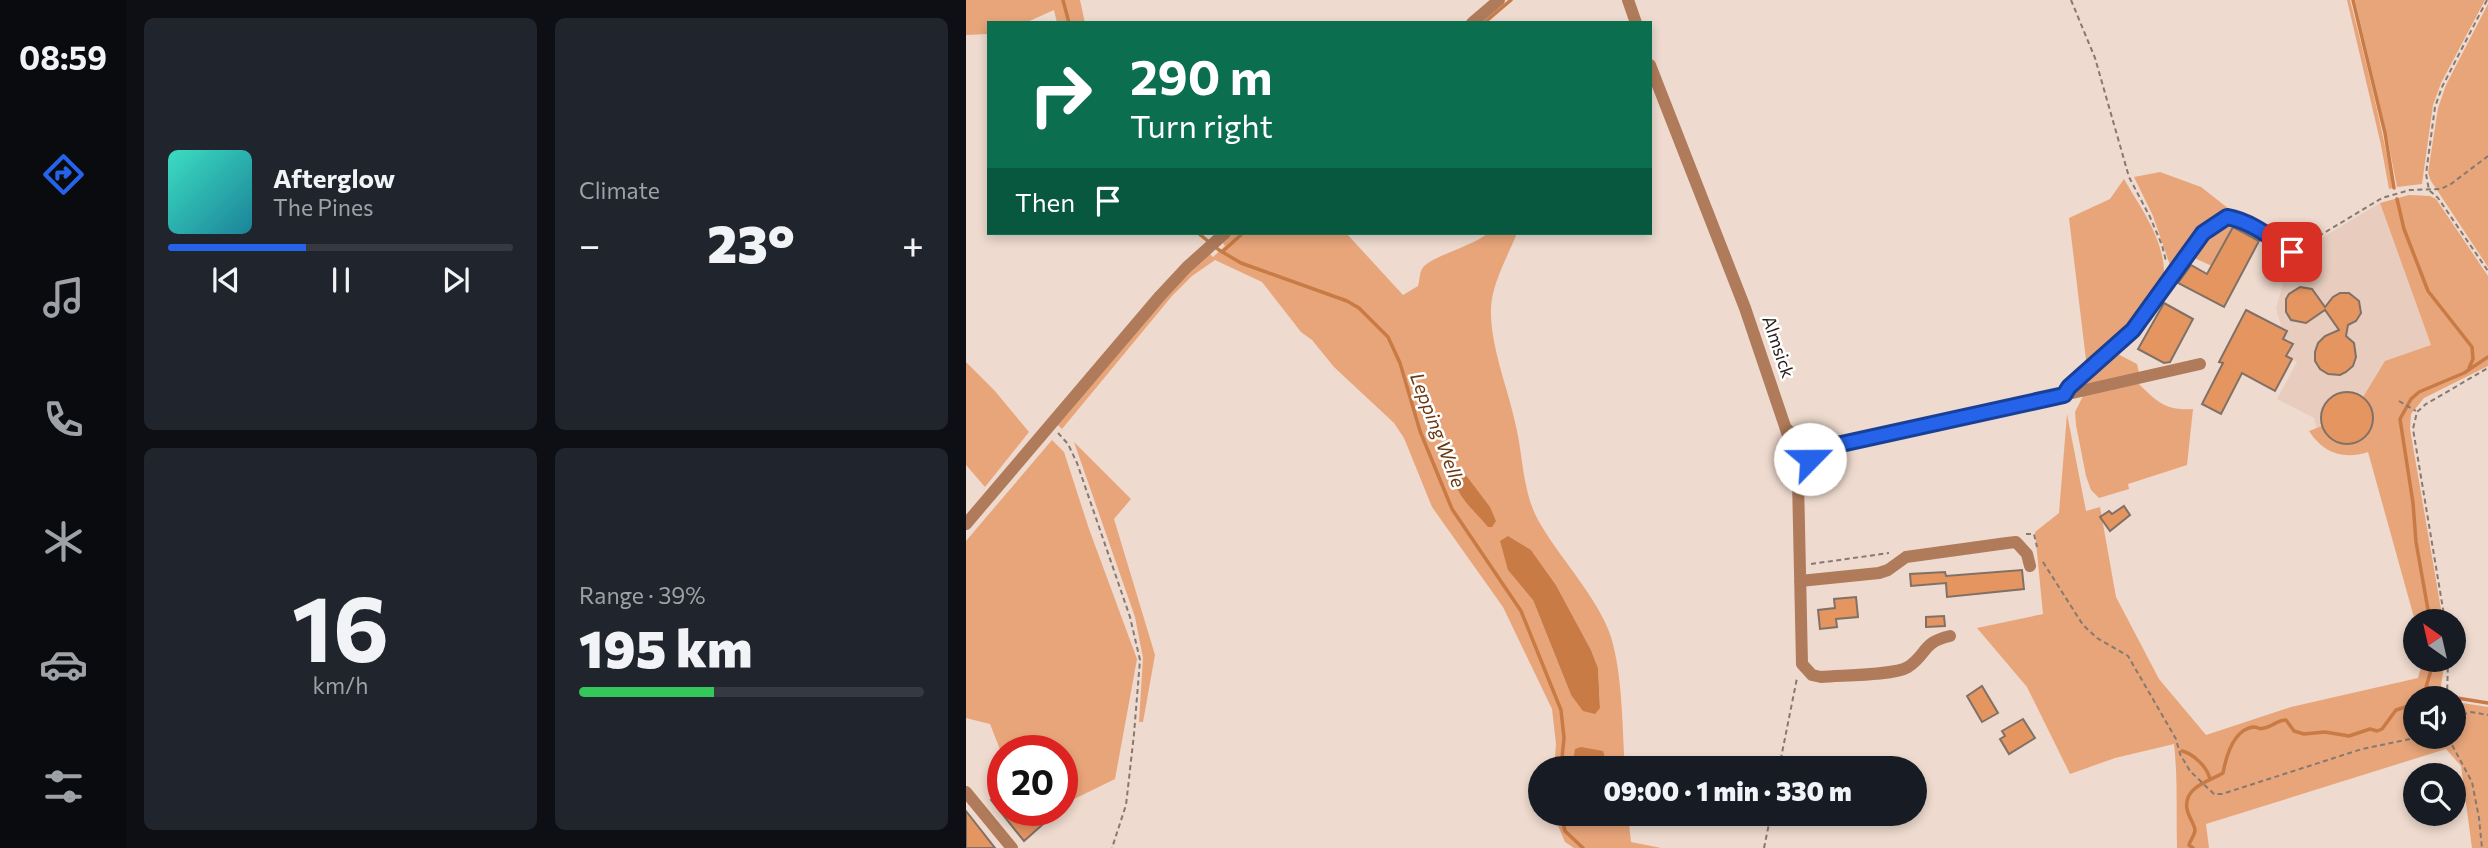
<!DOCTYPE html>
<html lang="en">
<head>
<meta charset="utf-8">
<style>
	body { margin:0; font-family:Commissioner,sans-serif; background:#20242c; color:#f1f3f6; height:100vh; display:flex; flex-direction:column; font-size:26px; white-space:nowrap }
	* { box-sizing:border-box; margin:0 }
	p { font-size:23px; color:#9ea1a6 }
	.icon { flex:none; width:38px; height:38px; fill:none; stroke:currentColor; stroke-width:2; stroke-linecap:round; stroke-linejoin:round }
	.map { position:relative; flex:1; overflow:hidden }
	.details { display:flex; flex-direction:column; gap:18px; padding:18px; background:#0d0f14; width:840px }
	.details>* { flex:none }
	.banner { position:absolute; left:21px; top:21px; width:665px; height:214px; border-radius:0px; box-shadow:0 4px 10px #0003; background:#0b6e4f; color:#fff; overflow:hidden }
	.needle { width:46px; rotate:326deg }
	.fabs { position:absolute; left:1437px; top:609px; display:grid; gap:14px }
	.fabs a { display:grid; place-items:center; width:63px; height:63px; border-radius:50%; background:#171b24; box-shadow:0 4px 10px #0003; font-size:35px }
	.speed { position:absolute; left:21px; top:735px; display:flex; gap:14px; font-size:35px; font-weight:700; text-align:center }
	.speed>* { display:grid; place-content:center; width:91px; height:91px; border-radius:50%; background:#171b24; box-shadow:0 4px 10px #0003; line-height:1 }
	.speed .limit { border:10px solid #d22; background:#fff; color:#111 }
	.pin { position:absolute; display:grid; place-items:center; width:60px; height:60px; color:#fff; margin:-30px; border-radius:14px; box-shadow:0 4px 10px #0006 }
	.me { position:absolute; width:77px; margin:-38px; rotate:67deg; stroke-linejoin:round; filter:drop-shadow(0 0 5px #0008) }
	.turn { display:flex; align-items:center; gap:24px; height:147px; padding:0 28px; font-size:32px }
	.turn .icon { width:91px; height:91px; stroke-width:2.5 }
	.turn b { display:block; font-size:49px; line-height:60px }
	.then { display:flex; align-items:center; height:66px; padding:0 28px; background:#0003; gap:14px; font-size:26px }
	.big { font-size:52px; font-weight:800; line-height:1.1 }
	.details .tile { flex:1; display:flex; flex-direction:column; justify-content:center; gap:10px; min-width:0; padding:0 24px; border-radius:10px; background:#20242c }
	.details .dial { align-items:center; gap:0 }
	.dial b { font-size:91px; line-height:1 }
	.song { display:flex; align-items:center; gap:21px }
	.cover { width:84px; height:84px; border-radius:10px; background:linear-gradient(135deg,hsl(170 70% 55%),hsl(190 70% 35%)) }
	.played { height:7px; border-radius:4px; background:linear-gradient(90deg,#2563eb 40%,#363941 40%) }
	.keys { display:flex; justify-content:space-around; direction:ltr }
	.heat { display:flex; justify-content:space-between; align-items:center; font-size:38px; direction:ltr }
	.charge { height:10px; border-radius:5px; background:linear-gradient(90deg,#34c759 39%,#363941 0) }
	.details .tiles { flex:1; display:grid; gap:18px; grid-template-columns:repeat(2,1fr) }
	.trip { position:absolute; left:562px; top:756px; width:399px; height:70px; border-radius:35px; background:#171b24; box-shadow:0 4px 10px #0003; font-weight:800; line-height:70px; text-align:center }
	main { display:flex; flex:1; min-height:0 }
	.tab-bar { display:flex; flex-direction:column; width:126px; justify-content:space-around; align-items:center; background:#090b0e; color:#9ea1a6 }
	.tab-bar .icon { width:49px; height:49px }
	.tab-bar .current { color:#2563eb }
	.tab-bar b { font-size:32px; color:#f1f3f6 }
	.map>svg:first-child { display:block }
</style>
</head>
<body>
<main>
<nav class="tab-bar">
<b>08:59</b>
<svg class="icon current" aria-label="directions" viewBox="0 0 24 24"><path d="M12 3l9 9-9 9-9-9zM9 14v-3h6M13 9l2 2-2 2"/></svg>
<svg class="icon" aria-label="music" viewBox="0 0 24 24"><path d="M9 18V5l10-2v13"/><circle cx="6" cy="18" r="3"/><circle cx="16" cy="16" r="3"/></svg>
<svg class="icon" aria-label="phone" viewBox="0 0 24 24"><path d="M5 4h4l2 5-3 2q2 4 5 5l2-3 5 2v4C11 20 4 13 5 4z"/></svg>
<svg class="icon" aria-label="climate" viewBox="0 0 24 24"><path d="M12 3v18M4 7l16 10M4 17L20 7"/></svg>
<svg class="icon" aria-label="car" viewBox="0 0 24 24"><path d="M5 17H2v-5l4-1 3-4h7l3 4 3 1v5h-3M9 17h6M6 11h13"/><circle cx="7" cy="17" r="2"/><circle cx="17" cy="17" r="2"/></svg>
<svg class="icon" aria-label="filters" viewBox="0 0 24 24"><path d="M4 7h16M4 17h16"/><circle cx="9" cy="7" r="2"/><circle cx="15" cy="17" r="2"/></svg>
</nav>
<section class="details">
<div class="tiles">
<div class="tile">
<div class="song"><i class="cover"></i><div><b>Afterglow</b><p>The Pines</p></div></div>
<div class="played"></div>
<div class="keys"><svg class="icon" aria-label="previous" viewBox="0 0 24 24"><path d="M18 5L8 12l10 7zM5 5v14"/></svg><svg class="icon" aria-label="pause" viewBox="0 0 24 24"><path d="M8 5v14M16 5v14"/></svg><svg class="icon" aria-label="next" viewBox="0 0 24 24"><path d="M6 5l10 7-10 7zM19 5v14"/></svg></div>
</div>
<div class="tile"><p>Climate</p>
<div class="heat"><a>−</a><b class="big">23°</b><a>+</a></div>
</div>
<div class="tile dial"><b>16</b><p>km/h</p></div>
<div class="tile"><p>Range · 39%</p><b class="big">195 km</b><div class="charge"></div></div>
</div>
</section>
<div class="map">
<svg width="1522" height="848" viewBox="0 0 1522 848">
	<rect width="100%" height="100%" fill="#eedace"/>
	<path fill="#e8cdbe" d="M1414,203L1465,345L1400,400L1407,411L1405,429L1397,439L1378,444L1367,440L1356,427L1350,428L1348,418L1311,399L1331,362L1303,347L1315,325L1310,309L1324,257Z"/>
	<path fill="#e8a57a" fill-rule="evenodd" d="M0,0H114L119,23H91L88,10L59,23H23V34L0,35Z
		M1381,0H1384C1400,62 1416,125 1427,188L1423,189L1415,145Z
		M1389,0H1519L1475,83L1467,105L1456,184L1431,187L1420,131Z
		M1522,4V267L1465,181L1462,173L1472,108L1480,85Z
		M1194,172L1235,187L1272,216L1253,220L1267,227L1246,266L1226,257L1212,283L1206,271L1187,216L1168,177Z
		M1158,179C1174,207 1198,239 1198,273C1198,300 1141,350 1121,368L1103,218L1144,199Z
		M1443,195L1464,196L1470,199L1522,276V366L1458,398L1445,414L1444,429L1477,621H1449L1402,452C1377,460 1357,453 1343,431L1356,426C1376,467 1429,428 1397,397L1419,361L1465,345L1414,203Z
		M264,233H380L437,295L452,286C454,280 453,274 456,269C462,257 508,246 522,233H551C542,256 526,283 525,308C524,346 541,385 549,422C557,453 556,491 572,520C592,556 633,599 645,637C657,677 656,727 659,768H588L590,744L586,709L537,607L466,507L438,438L428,423L368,367L346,340L335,332L296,282L249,260L226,276L206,296L96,429L91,424L176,323L242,252L247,257L259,246L255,240ZM565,550L590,585L625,650L632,668L634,707L605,695L567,600Z
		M1148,352L1171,364L1173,373L1105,392Z
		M0,362L28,390L63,432L19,487L0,465Z
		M1171,382C1190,401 1199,411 1227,409L1221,465L1162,484L1163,489L1133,498L1125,490L1120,476L1110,425L1109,412L1117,396Z
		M1101,414L1120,511L1134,507L1150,597L1193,679L1240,735L1325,707L1452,678L1457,660H1479L1474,692L1491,695L1490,702L1522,707V848H1506L1495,766L1480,749L1240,824L1243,848H1211C1210,813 1212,779 1208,744L1149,758L1104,774L1061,687L1011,628L1077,614L1069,532L1093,513ZM1449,698H1488V737H1449Z
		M86,440L98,452L123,529L171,659L149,779L102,802L96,800V751H37V757L24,724L0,718V541Z
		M108,442L165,499L148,519L189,655L177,722H173L177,658L169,617Z
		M587,814H662L665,842L695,848H608L599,842Z"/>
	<path fill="#c97b46" d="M499,474L524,507L530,521L526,527H522C512,514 487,494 490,478Z
		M542,536L565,550L590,585L625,650L632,668L634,708L629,714L617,711L605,695L567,600L542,570L534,541Z
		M615,747L637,751L642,768H606L609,749Z"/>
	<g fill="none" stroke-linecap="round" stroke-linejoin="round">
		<path stroke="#c97b46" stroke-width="3.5" d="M97,0L103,23
			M1387,0L1419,133L1428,188
			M518,23L545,0
			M1431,199L1438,229L1462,291L1506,347L1507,359L1503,368
			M232,233L253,250L275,263L381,301L393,308L422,337L434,363L454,431L486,509L555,611L595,710L598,738L595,768
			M256,252L277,233
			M1464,621L1450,542L1447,503L1434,419L1445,399L1453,392L1498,373L1522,357
			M1458,694L1473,695
			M1454,698L1458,694L1468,660
			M1491,698L1522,703
			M1216,751C1228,754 1241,767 1244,779
			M595,814L599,831L617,848
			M1227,848L1223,845C1224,840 1229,835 1229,830C1228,823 1222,816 1221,809C1217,787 1244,781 1257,773C1260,757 1267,730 1287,727C1295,727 1290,730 1298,728C1306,727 1311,720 1320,720L1328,731L1338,734L1359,732L1383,736L1404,729L1411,731L1416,729L1430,710L1449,704"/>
	</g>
	<path fill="#e59560" stroke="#817065" stroke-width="2" d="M1267,227L1293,241L1258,307L1212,283L1225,265L1241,274Z
		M1334,287L1346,289L1359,307L1367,297L1374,293H1383L1393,301L1395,313L1390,321L1382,325L1380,336L1388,343L1390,357L1387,366L1380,372L1374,375L1362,374L1354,369L1349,361V352L1352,343L1359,336L1373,330L1359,310L1340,323L1325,320L1320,312V299L1323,294Z
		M1198,303L1227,319L1204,362L1198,363L1172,349Z
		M1280,310L1321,331L1317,339L1327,344L1320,356L1326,359L1309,391L1276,373L1255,414L1236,404L1257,363L1253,362Z
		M1355 418a26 26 0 1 1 52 0a26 26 0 1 1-52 0Z
		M1158,506L1164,515L1144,531L1134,517L1143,511L1146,514Z
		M1056,570L1058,589L981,597L980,583L945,586L944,574L979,572L980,576Z
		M890,597L892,617L870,619L871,627L854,629L852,610L869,608L868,599Z
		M978,616L979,626L960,627V617Z
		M1016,686L1032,713L1016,722L1001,696Z
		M1057,719L1069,738L1043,754L1034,739L1039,736L1036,731Z
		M37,790V810H93L58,841L25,800Z
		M0,811L29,848H0Z"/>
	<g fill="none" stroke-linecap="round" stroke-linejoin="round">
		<path stroke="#867971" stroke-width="2" stroke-dasharray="5 3.5" stroke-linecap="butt" d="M1105,0L1129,58L1163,177L1184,217L1196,245L1200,261
			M1521,0L1476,87L1469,107L1460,174L1463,190L1472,198L1522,271
			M1338,245L1416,198L1444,190L1475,189L1485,184L1522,156
			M1433,401L1450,411
			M92,433L102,444L111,463L164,617L174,660L168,734L160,805L146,848
			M1060,534H1068L1071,547
			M1077,562L1117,625L1131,638L1162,656L1210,739L1214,754L1224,771L1248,794H1256L1396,749L1454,737
			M845,564L923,553
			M1479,621L1447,429L1451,412L1460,404L1522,368
			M1481,698L1482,660
			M1488,717L1505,712L1522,715
			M1484,737L1485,743L1506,782L1513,818L1516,848
			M813,768L831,678
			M798,848L805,814"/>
		<path stroke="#af7b5a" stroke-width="12" d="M662,0L670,23
			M506,23L533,0
			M684,65L779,308L829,456L832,480L836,664L846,675L855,677C874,675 927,676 942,667C961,655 956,642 984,636
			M1098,395L1103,387L1167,330L1237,233C1244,228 1253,219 1261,217C1276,215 1313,243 1326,252
			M821,429C836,446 851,449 872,446L1234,364
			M832,480L836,469L857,448
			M0,524L194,296L221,267L259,233
			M834,581L913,573L922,570L940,557L1041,543L1050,542L1061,554L1064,566
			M0,792L46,848"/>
	</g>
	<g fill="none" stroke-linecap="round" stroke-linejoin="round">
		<defs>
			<path id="route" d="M844,459L857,448L1098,395L1103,387L1167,330L1237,233L1261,217C1285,221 1307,239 1326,252"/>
		</defs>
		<use href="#route" stroke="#184099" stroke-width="18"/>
		<use href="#route" stroke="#2563eb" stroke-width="12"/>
	</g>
	<g text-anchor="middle" stroke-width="5" stroke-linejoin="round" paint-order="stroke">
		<g font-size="18" fill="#241d19" stroke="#fff">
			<text transform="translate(812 347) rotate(71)" y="6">Almsick</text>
		</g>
		<g font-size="19" font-style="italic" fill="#6b370f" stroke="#fff">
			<text transform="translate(472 430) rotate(69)" y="7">Lepping Welle</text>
		</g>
	</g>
</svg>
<div class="fabs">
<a><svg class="needle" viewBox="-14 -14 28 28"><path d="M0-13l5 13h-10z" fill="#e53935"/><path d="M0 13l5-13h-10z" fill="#9ea1a6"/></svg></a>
<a><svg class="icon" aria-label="sound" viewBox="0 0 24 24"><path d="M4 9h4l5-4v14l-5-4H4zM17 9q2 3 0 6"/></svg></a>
<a><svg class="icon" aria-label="search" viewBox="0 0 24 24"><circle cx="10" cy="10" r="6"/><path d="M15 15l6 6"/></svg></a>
</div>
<div class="speed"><div class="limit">20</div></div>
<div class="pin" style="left:1326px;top:252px;background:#d93025"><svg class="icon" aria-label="arrive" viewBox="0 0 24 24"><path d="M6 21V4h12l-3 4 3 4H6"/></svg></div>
<svg class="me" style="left:844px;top:459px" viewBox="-20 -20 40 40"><circle r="19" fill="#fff"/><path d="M0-13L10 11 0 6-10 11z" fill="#2563eb"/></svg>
<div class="trip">09:00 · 1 min · 330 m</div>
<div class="banner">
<div class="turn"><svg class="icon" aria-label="right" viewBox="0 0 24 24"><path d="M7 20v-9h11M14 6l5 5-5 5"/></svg><div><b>290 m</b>Turn right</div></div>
<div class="then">Then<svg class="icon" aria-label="arrive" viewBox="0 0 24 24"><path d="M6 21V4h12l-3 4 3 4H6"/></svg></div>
</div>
</div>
</main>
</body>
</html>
